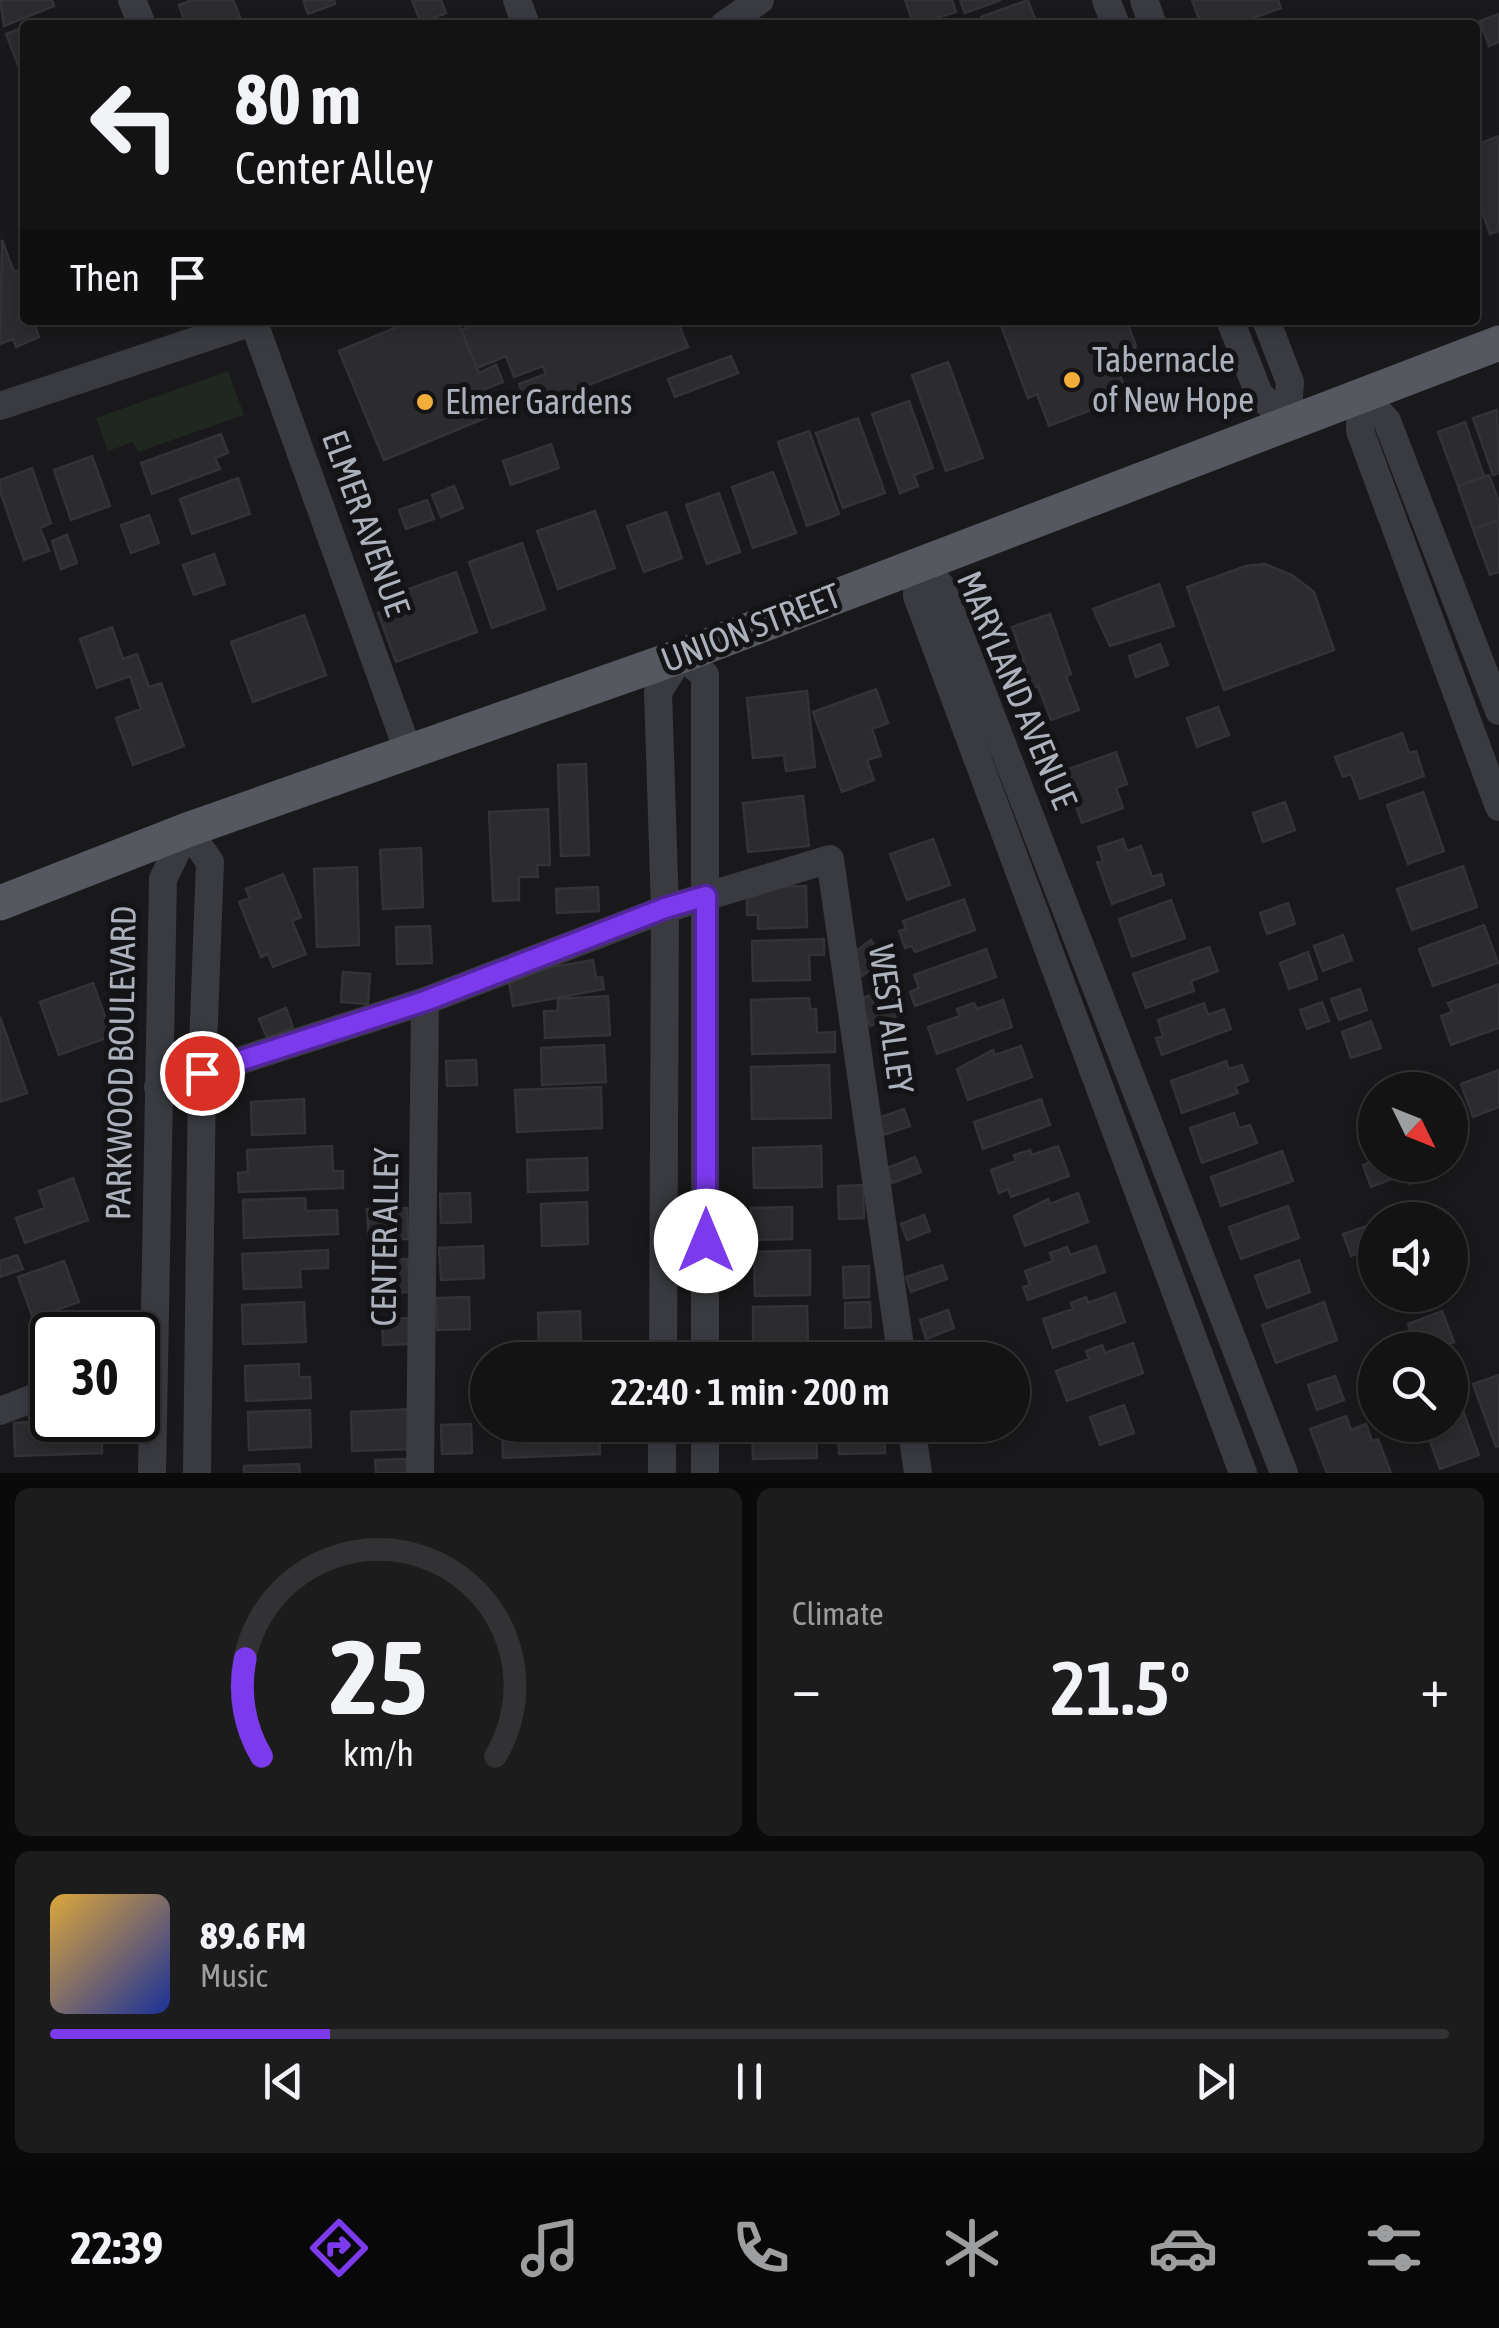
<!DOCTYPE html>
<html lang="en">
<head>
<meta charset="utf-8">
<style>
	body { margin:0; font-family:"Asap Condensed",sans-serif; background:#1c1c1d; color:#f1f3f6; height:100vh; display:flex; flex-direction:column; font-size:38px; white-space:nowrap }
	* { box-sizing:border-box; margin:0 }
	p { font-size:32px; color:#9d9ea0 }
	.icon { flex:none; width:55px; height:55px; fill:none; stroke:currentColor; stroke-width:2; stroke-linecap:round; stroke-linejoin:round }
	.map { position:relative; height:1473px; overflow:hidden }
	.details { display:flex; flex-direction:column; gap:15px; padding:15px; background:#0a0a0b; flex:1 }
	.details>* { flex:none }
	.hud { position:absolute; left:20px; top:20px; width:1460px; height:305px; border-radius:10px; box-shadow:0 5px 15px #0003,0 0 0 2px #323234; background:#131314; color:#f1f3f6; overflow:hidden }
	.needle { width:65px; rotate:133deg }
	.controls { position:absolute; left:1358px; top:1072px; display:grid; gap:20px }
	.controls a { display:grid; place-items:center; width:110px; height:110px; border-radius:50%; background:#131314; box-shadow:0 5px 15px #0003,0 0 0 2px #323234; font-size:50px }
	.speed { position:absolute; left:30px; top:1312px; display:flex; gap:20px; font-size:50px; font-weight:700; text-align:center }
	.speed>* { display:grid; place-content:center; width:130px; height:130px; border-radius:50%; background:#131314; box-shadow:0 5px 15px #0003,0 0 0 2px #323234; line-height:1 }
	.speed .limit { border:5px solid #111; border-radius:15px; background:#fff; color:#111 }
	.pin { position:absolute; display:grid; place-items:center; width:85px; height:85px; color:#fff; margin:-42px; border:5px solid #fff; border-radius:50%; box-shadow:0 2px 10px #0007 }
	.me { position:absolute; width:110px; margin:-55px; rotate:0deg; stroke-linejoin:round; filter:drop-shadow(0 0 8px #0008) }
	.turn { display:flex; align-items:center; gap:35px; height:210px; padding:0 50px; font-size:45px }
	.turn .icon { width:130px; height:130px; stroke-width:2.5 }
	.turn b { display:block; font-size:70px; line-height:85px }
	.then { display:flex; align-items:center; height:95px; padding:0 50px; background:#0003; gap:20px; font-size:38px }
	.big { font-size:75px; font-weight:600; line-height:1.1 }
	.details .tile { flex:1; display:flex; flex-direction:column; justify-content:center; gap:15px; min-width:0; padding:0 35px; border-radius:15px; background:#1c1c1d }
	.details .dial { align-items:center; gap:0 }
	.dial svg { height:260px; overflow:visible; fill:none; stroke:#323234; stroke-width:7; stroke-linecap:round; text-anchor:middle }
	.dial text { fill:#f1f3f6; stroke:none }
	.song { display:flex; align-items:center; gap:30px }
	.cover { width:120px; height:120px; border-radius:15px; background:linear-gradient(135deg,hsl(40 70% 55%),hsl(230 70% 35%)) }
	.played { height:10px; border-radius:5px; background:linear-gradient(90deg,#7c3aed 20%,#323234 20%) }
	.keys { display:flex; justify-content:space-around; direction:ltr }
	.heat { display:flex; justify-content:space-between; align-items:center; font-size:55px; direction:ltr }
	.details .tiles { flex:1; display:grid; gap:15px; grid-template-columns:1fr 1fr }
	.tile:last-child { grid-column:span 2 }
	.trip { position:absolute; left:470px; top:1342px; width:560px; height:100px; border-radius:50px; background:#131314; box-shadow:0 5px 15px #0003,0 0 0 2px #323234; font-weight:600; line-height:100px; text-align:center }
	.tabs { display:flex; height:160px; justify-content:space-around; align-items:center; background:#080808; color:#9d9ea0 }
	.tabs .icon { width:70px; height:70px }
	.tabs .selected { color:#7c3aed }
	.tabs b { font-size:45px; color:#f1f3f6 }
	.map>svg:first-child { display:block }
</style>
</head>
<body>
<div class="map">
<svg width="1499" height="1473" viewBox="0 0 1499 1473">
	<rect width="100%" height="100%" fill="#19191b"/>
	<path fill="#1f2720" d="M228,371L244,415L138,452L133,442L108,451L96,418Z"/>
	<path fill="#2c2c2f" stroke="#333337" stroke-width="2.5" d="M0,0H52L54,6L4,26Z
		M192,0H233L240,17L221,25H186L179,5Z
		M303,0H334L335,4L308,14Z
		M412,0H441L446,13L421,23Z
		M905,0H952L956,12L914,25Z
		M960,0H1001L965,13Z
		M1028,0L1037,25H984L981,17Z
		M1192,0H1278L1281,8L1234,25H1201Z
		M1499,14V42L1489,46L1480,21Z
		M25,27V73L22,75L6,34Z
		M1499,136V231L1490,234L1475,192V145Z
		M2,240L14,272L25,268V320H33L39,337L16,347L13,339L0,344Z
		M414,320H457L479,373L496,365L503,382L485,389L495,414L384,460L339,351Z
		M489,320H677L688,347L528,408L519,384L546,374L543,366L514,377L506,356L477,368L461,330Z
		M999,320H1110L1117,326L1127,322L1136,346L1127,361L1116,365L1128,396L1049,426L1037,394L1028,398Z
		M731,356L738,373L675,397L668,379Z
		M948,362L983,458L946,471L912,375Z
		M909,401L933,468L914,475L918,486L900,493L872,414Z
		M1497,410L1499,473L1493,475L1473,418Z
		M858,418L885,493L843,508L816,433Z
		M1465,422L1484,476L1458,486L1438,432Z
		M809,431L839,514L807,526L778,442Z
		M221,434L228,453L215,458L220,469L152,494L141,463Z
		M551,444L559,468L511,485L503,461Z
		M92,456L110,506L71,520L54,470Z
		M32,468L51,523L40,528L49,551L24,560L0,491V480Z
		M773,472L796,533L753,548L732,487Z
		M1489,475L1499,502V520L1473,529L1458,486Z
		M238,478L250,514L192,534L180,499Z
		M454,486L463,508L441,517L432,495Z
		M719,493L740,552L707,564L686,505Z
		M427,500L434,519L406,529L399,510Z
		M595,511L615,568L558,589L537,531Z
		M666,512L682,558L644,572L627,526Z
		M149,515L159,543L131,553L121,525Z
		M1499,520V572L1490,575L1473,529Z
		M67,535L77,563L61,569L52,541Z
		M522,543L545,609L492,628L469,562Z
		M214,554L225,584L194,595L183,565Z
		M1265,564L1292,575L1314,592L1334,650L1224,690L1187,587L1246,566Z
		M456,572L477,632L396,662L378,613L396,606L392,595Z
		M1159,584L1174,626L1110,646L1093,609Z
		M1050,614L1071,674L1066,676L1079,710L1051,720L1038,686L1033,688L1012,627Z
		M304,615L326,675L253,702L231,642Z
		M112,627L123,659L137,654L149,687L161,683L184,746L133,765L116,718L141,709L130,676L97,688L80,639Z
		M1160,644L1168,665L1136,677L1129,656Z
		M876,689L888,723L872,729L881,756L867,760L874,780L842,792L813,712Z
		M807,691L815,767L786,771L784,755L753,758L747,698Z
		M1218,707L1229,735L1197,747L1187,718Z
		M1402,733L1409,753L1416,751L1424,776L1360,799L1351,774L1343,777L1335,757Z
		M1116,752L1127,784L1116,788L1123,808L1082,823L1063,771Z
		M586,764L589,855L561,856L558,765Z
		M1423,792L1444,851L1408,864L1387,805Z
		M803,796L809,846L748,852L743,803Z
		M1285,802L1295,830L1263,842L1253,813Z
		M548,809L550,865H537L538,877H519V900L493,901L489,812Z
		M933,839L950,885L907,900L890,854Z
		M1123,839L1127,851L1141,846L1152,877L1161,874L1164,885L1112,904L1097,862L1103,861L1098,847Z
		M421,848L423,907L383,909L380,850Z
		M1463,866L1477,907L1412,930L1397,889Z
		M357,867L359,945L317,947L314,869Z
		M283,874L301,917L292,921L306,954L273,967L268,954L261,957L239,902L250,898L246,889Z
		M806,886L807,927L758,929V915H747V897L757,896V887Z
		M598,887L599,911L557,913L556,889Z
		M964,899L975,930L915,952L912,946L905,948L899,931L906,929L903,921Z
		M1171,900L1185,938L1132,957L1119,919Z
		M1288,903L1295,924L1267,934L1260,913Z
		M1484,925L1498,963L1433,986L1419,949Z
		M430,926L432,963L397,964L396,927Z
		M1343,935L1352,960L1323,971L1314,946Z
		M824,939V955H809L810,980L753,981L752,941Z
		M871,940L885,960L862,976L848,957Z
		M1209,947L1218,971L1191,981L1194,991L1146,1008L1133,974Z
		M986,949L996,977L915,1006L910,992L919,988L914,975Z
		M1308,952L1317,979L1289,989L1280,963Z
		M593,960L596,978L602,977L604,989L513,1006L508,975Z
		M343,972L370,974L368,1004L341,1002Z
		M93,983L112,1036L59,1055L40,1002Z
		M1499,984V1028L1451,1045L1441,1016L1452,1012L1448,1003Z
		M889,988L899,1015L870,1026L860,999Z
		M1360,989L1367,1010L1339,1020L1331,999Z
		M608,996L610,1035L545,1038L544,1011H558V999Z
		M809,998L810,1009H816L817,1033L835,1032V1052L752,1054L751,1000Z
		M1003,1000L1012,1027L937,1054L928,1027L960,1016L957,1009L974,1003L977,1009Z
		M1322,1002L1329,1021L1307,1029L1300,1010Z
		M1204,1003L1208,1015L1224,1009L1231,1029L1162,1055L1156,1038L1163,1036L1158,1020Z
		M286,1008L293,1027L267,1038L259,1019Z
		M0,1017L27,1093L0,1102Z
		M1371,1021L1381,1048L1351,1058L1342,1032Z
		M604,1045L606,1082L542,1085L541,1048Z
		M1021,1046L1032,1077L968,1100L957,1069L993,1050L995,1055Z
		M476,1060L477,1085L447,1086L446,1061Z
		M1226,1061L1229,1069L1242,1065L1248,1081L1235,1086L1238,1093L1182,1113L1171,1081Z
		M829,1065L831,1118L752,1119L751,1067Z
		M1499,1070V1107L1473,1117L1461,1084Z
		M601,1087L602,1128L517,1132L515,1090Z
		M304,1099L305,1133L252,1135L251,1102Z
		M1041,1099L1050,1125L983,1149L974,1122Z
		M904,1109L910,1126L884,1135L878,1118Z
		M1234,1113L1239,1128L1250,1125L1257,1143L1202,1163L1190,1128Z
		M332,1146L333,1171H343V1188L239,1192L238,1173L248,1172L247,1150Z
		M821,1146L822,1187L754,1188L753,1148Z
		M1058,1146L1069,1176L1011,1197L1008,1189L999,1193L991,1170L1016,1161L1014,1155L1030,1150L1032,1155Z
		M1282,1151L1293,1181L1221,1206L1211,1177Z
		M915,1157L921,1172L892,1183L887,1168Z
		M587,1158L588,1190L528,1192L527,1160Z
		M1375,1160V1165H1392L1397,1177L1371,1187L1363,1165Z
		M1402,1165H1435L1438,1173L1410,1184Z
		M73,1178L88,1220L25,1243L16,1218L45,1208L39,1191Z
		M863,1185L864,1218L839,1219L838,1186Z
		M470,1193L471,1222L441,1223L440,1194Z
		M1078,1193L1088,1222L1025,1246L1014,1216L1048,1199L1050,1204Z
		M305,1198L306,1211L337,1210L338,1234L244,1238L243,1200Z
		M587,1202L588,1244L542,1246L541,1204Z
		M1288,1206L1299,1238L1241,1259L1229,1227Z
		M792,1207V1239L752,1240L751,1208Z
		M407,1208L408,1239L369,1240L367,1209Z
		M924,1215L930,1231L907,1240L901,1224Z
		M1369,1225L1375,1247L1351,1256L1343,1234Z
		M483,1246L484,1278L441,1280L439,1248Z
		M1096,1246L1105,1272L1028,1300L1023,1287L1030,1285L1025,1271L1053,1261L1050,1253L1067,1247L1070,1255Z
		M328,1250V1268L300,1269L301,1287L244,1289L242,1254Z
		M810,1250V1295L755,1296L754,1252Z
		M17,1255L23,1269L0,1277V1261Z
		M408,1259L410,1292L380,1293L379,1260Z
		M1299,1260L1310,1292L1267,1308L1255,1276Z
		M64,1261L79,1302L33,1318L18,1277Z
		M942,1265L947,1279L911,1292L906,1277Z
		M869,1266V1297L844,1298L843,1267Z
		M1115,1293L1125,1322L1053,1348L1043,1319L1073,1309L1071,1303L1086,1297L1088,1303Z
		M469,1297L470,1329L437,1330L436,1298Z
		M304,1302L306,1342L243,1344L242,1305Z
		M870,1302L871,1327L845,1328V1303Z
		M1324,1302L1337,1340L1276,1363L1262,1325Z
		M807,1306L808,1341L753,1342V1307Z
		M948,1310L954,1328L926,1339L920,1320Z
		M580,1311L581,1347L539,1349L538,1313Z
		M1442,1311L1454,1342L1431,1350H1417L1408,1324Z
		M412,1318L413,1344L383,1345L382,1319Z
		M102,1328V1335H52V1364H42L41,1330Z
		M1133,1343L1143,1373L1067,1401L1056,1371L1089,1359L1086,1351L1102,1345L1105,1353Z
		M299,1364V1377H310L311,1398L246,1401L245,1366Z
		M1499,1375V1446L1496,1447L1473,1384Z
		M1335,1376L1344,1400L1317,1410L1308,1385Z
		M1458,1397L1479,1455L1440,1469L1424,1425H1450V1400Z
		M1124,1405L1134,1433L1100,1445L1090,1417Z
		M412,1409L414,1449L352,1451L351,1412Z
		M310,1410L311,1447L249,1450L248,1412Z
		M1346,1416L1351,1430L1366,1424L1372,1441L1378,1439L1391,1473H1327L1310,1429Z
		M83,1420L84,1435L102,1434V1453L15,1456L14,1423Z
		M471,1424L472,1453L442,1454L441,1425Z
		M502,1425H599L600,1454L503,1458Z
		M752,1425H806V1432L816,1431L817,1458L753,1459Z
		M884,1427L885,1453L839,1454L838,1428Z
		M406,1459L407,1473H376L375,1460Z
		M299,1464L300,1473H244V1466Z"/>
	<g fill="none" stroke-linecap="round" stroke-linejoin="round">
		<path stroke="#3a3b40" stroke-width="28" d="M132,0L142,25
			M517,0L526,25
			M1106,0L1116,25
			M1144,0L1153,25
			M724,25L760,0
			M253,320L408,751
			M1230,320L1259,394L1287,422
			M1266,320L1290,382L1287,422
			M1361,393L1360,431L1499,807
			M1361,393L1387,421L1499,711
			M0,406L258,320
			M918,563L941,586L1284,1473
			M918,563L917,596L1243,1473
			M158,1087L425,1001
			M663,1360L665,909L658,692L681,656L705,675V1360
			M0,1411L52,1391
			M911,1425L918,1473
			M152,1473L163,879L187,830L210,862L202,1073L197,1473
			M420,1473L425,1001L665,909L830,859L902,1360
			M662,1473V1425
			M705,1473V1425"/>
		<path stroke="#56585f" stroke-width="35" d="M0,903L187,830L681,656L1499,343"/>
	</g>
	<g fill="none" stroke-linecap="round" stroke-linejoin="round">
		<defs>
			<path id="route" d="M202,1073L425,1001L665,908L706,896V1241"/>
		</defs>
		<use href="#route" stroke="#51269a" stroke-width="25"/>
		<use href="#route" stroke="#7c3aed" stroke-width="18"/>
	</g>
	<g fill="#f3ad3a" stroke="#141416" stroke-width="4">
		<circle cx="1072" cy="380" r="10"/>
		<circle cx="425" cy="402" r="10"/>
	</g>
	<g text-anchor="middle" stroke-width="10" stroke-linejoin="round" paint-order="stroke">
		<g font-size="35" fill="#acb1bb" stroke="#141416" text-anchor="start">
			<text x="1092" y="372">Tabernacle<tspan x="1092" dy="40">of New Hope</tspan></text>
			<text x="445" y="414">Elmer Gardens</text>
		</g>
		<g font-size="35" fill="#acb1bb" stroke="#141416">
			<text transform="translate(366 523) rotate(70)" y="12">ELMER AVENUE</text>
			<text transform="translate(751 628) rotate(-21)" y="12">UNION STREET</text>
			<text transform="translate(1017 690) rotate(67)" y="12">MARYLAND AVENUE</text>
			<text transform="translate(891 1019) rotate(82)" y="12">WEST ALLEY</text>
			<text transform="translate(121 1063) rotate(-89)" y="12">PARKWOOD BOULEVARD</text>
			<text transform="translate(385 1237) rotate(-89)" y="12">CENTER ALLEY</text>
		</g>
	</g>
</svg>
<div class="controls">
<a><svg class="needle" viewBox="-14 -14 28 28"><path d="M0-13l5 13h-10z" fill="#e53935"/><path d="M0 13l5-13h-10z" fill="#9d9ea0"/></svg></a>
<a><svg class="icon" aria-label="sound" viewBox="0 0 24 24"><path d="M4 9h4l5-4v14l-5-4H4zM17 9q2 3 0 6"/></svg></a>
<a><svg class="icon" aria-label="search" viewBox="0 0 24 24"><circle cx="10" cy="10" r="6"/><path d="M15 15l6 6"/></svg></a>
</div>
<div class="speed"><div class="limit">30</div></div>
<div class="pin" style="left:202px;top:1073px;background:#d93025"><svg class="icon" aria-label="arrive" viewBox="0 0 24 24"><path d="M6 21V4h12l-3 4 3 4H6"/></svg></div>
<svg class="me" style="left:706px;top:1241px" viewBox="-20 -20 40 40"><circle r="19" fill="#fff"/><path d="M0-13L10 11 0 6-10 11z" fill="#7c3aed"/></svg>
<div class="trip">22:40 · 1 min · 200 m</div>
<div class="hud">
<div class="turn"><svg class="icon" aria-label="left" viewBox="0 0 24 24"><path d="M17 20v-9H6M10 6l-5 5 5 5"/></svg><div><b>80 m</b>Center Alley</div></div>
<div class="then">Then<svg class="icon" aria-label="arrive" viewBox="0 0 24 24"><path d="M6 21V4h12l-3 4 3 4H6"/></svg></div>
</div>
</div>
<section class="details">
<div class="tiles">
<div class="tile dial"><svg viewBox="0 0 100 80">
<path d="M14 69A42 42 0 1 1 86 69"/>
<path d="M14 69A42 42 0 0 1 9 39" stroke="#7c3aed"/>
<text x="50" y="56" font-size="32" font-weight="700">25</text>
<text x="50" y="72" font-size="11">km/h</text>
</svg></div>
<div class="tile"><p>Climate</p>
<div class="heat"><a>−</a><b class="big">21.5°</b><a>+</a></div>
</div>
<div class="tile">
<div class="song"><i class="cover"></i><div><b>89.6 FM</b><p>Music</p></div></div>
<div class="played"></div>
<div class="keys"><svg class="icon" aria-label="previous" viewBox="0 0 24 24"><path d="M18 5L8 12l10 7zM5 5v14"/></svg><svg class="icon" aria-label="pause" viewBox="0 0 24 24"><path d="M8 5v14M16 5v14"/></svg><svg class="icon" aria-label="next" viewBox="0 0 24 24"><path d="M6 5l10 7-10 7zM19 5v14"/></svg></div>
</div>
</div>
</section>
<nav class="tabs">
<b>22:39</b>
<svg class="icon selected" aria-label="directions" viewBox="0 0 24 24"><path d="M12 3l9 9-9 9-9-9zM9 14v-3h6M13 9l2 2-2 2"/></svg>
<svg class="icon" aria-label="music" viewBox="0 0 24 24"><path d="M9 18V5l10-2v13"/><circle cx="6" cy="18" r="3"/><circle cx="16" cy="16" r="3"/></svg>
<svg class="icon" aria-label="phone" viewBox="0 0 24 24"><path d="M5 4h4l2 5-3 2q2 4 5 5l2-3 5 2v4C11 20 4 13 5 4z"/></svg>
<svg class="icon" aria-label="climate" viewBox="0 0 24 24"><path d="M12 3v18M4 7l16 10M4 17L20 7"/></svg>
<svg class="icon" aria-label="car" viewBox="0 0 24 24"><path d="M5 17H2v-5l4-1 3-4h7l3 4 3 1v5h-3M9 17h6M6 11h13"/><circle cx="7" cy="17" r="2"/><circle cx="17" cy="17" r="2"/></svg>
<svg class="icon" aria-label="filters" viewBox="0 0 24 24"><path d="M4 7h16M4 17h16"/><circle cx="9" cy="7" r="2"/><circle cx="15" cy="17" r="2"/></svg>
</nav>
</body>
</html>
